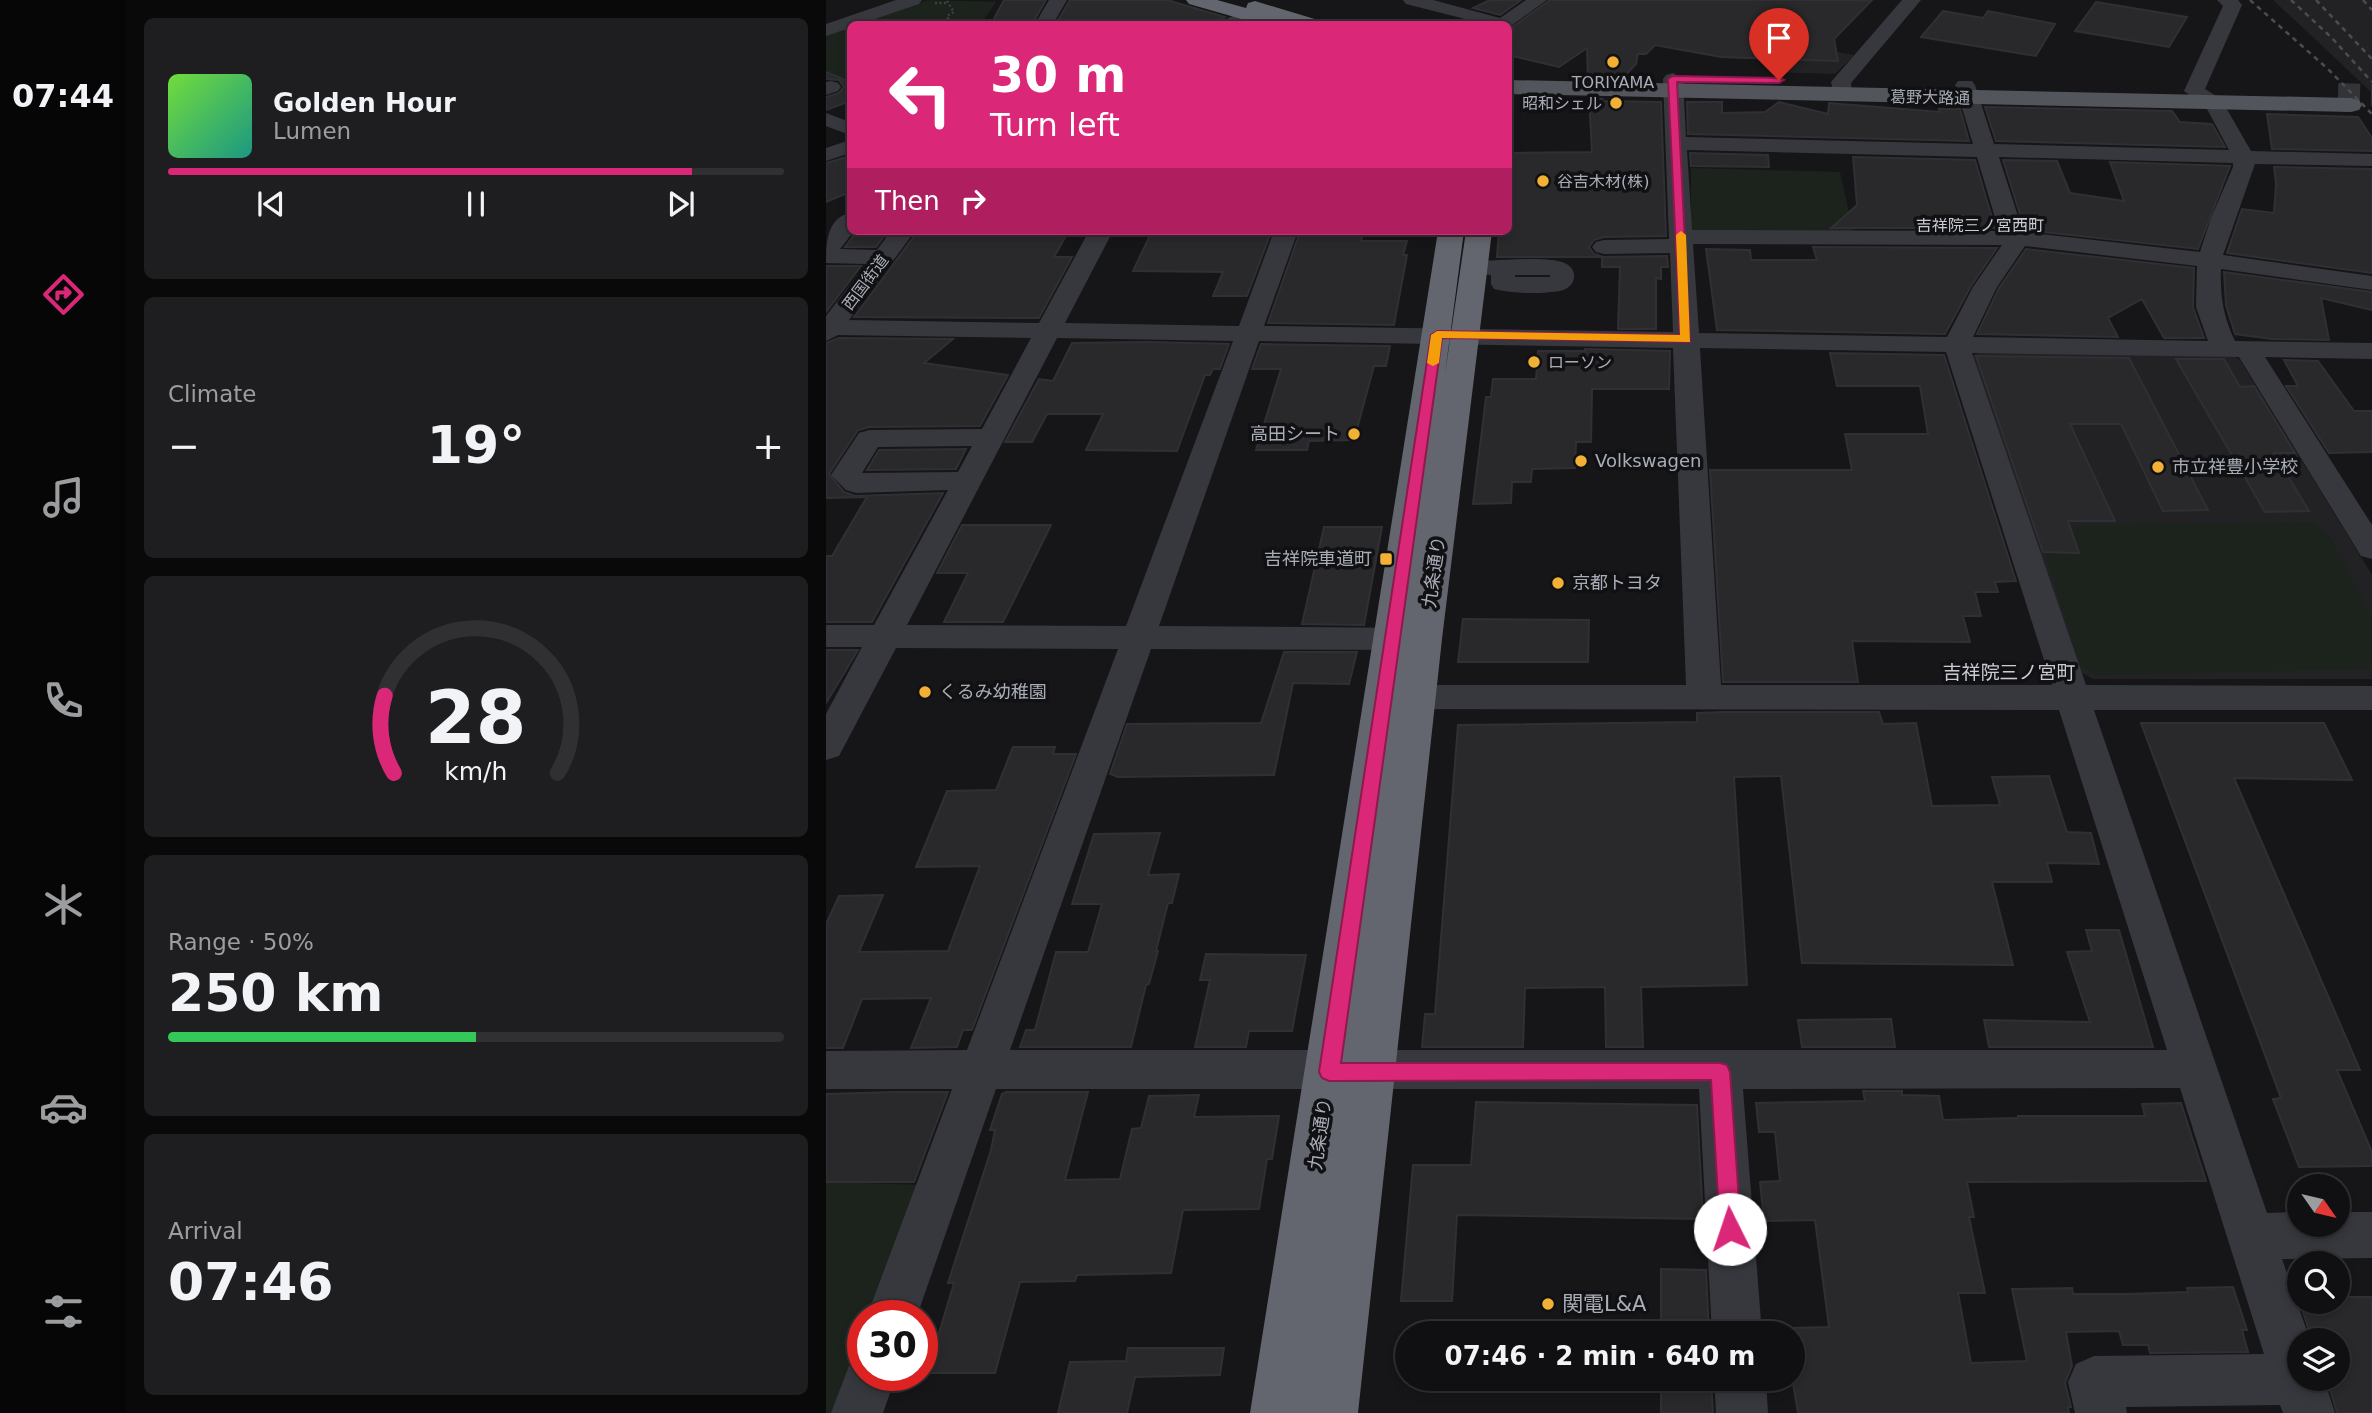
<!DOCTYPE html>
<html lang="en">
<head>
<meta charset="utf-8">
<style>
	body { margin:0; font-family:"DejaVu Sans","Noto Sans JP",sans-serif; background:#1e1e20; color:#f1f3f6; height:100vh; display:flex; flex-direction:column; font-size:26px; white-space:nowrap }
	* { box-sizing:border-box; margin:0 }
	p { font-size:23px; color:#9c9d9f }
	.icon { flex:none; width:38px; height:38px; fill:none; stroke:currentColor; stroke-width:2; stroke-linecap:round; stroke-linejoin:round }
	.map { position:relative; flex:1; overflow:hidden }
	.drawer { display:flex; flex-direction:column; gap:18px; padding:18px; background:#09090a; width:700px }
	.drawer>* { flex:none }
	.hud { position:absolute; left:21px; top:21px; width:665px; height:214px; border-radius:10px; box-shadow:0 4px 10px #0003,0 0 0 2px #303032; background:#db2777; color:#fff; overflow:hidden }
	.needle { width:46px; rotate:124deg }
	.controls { position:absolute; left:1461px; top:1174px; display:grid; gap:14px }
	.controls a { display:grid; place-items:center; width:63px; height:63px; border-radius:50%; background:#101012; box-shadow:0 4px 10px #0003,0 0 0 2px #303032; font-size:35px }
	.speed { position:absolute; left:21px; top:1300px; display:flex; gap:14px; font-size:35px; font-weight:700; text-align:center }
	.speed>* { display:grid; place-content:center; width:91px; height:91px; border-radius:50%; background:#101012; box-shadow:0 4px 10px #0003,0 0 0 2px #303032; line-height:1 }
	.speed .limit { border:10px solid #d22; background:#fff; color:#111 }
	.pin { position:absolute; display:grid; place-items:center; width:60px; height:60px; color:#fff; margin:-72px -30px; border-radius:50% 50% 50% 0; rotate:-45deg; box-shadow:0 0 7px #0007 }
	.pin .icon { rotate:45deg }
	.me { position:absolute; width:77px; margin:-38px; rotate:356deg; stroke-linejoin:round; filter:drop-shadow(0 0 5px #0008) }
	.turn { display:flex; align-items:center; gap:24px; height:147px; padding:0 28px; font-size:32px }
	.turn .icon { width:91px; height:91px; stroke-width:2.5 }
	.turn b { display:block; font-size:49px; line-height:60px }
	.then { display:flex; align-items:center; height:66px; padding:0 28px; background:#0003; gap:14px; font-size:26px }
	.big { font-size:52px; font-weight:700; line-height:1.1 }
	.drawer .tile { flex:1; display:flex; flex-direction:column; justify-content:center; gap:10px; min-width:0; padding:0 24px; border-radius:10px; background:#1e1e20 }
	.drawer .dial { align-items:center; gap:0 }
	.dial svg { height:182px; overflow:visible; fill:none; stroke:#303032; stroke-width:7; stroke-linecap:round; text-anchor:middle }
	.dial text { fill:#f1f3f6; stroke:none }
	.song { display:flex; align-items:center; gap:21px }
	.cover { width:84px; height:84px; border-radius:10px; background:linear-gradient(135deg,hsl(100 70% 55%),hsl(170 70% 35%)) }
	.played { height:7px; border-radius:4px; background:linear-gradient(90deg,#db2777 85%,#303032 85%) }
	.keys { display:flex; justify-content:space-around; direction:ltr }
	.heat { display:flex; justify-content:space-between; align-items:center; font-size:38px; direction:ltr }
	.charge { height:10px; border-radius:5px; background:linear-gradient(90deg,#34c759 50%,#303032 0) }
	.trip { position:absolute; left:569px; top:1321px; width:410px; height:70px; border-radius:35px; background:#101012; box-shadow:0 4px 10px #0003,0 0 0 2px #303032; font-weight:700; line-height:70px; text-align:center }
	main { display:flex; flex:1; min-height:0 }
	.tab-bar { display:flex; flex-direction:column; width:126px; justify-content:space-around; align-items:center; background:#060607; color:#9c9d9f }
	.tab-bar .icon { width:49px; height:49px }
	.tab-bar .current { color:#db2777 }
	.tab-bar b { font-size:32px; color:#f1f3f6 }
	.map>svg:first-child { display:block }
</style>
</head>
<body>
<main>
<nav class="tab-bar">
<b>07:44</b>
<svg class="icon current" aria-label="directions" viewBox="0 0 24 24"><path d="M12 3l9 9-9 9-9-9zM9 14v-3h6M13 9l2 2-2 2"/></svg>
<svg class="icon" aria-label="music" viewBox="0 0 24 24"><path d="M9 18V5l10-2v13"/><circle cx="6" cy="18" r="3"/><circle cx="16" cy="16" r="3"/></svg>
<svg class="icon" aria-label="phone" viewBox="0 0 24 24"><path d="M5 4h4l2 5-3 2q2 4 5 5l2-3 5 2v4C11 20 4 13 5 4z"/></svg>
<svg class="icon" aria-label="climate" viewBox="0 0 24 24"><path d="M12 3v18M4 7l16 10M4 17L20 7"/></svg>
<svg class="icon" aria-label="car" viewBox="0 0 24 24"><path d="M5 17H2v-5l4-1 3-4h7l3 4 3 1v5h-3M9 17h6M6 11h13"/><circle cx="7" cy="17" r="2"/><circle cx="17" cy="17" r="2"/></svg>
<svg class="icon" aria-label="filters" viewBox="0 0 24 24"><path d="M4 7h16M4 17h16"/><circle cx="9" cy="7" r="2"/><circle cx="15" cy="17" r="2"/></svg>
</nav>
<section class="drawer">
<div class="tile">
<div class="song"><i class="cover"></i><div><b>Golden Hour</b><p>Lumen</p></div></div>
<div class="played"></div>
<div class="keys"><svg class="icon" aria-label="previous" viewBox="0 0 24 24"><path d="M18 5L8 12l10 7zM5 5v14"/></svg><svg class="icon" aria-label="pause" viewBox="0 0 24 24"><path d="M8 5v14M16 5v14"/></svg><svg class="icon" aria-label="next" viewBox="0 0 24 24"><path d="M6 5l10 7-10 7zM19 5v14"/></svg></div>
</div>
<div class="tile"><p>Climate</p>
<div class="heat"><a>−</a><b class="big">19°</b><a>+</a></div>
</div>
<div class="tile dial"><svg viewBox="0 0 100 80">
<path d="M14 69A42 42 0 1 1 86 69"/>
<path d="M14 69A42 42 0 0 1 10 35" stroke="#db2777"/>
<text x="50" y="56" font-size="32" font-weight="700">28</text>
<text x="50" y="72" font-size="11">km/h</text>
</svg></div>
<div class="tile"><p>Range · 50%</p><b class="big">250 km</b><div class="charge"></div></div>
<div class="tile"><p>Arrival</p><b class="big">07:46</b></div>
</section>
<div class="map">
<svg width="1546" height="1413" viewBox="0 0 1546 1413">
	<rect width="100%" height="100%" fill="#161618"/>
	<path fill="#222225" d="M1447,0H1546V93L1489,39Z
		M970,45L1028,55L1009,74L943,72Z
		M1154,352L1403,354L1414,360L1546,575V679H1267L1251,670L1146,356Z"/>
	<path fill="#1c231d" d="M102,0L170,2L155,24H30Z
		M24,26V81L0,71V35Z
		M865,168L1014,172L1028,235L877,233L865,229Z
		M1487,523L1505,538L1546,618V662L1541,669L1268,675L1254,665L1219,553L1252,552L1243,525Z
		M0,1182L98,1185L48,1316H37V1345L11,1413H0Z"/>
	<path fill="#29292c" stroke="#303034" stroke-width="2" d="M178,0H220L206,24H165Z
		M244,0H341L399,17L393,24H230Z
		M664,0H695L674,15L647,8Z
		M724,0H1046L1008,39L1012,61L895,57L829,45L820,54H812L810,64L795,80L762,79L761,48L733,67L682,55V30Z
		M1270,2L1361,17L1343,47L1249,31Z
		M1117,11L1157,18L1162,11L1229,24L1210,56L1095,37Z
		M0,72L24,82V101L0,110V97L13,93L18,87L13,80L0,79Z
		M763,98L776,99L774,101L835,102L840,236L778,237L768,240L763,247L768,254L777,257L841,256L842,267H835V279L830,278V329H792L794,267H776V257H671L673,231H682V153L766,152Z
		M861,102H896V113L939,112L953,102L1002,114L1003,103L1114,112L1113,109H1134L1143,141L862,134Z
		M1159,107L1346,111L1354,122L1386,124L1399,147L1170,141Z
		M1441,114L1532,117L1546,138V151L1446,149Z
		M864,153L942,155L943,167L865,166Z
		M24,156V192L0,202V163Z
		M1027,157L1149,160L1169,228H1005L1031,205Z
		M1177,160L1231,161L1244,193L1298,201L1284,162L1404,166L1372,249L1199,230Z
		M1448,167L1546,169V273L1401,253L1416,209L1448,213L1450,184Z
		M31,231H62L50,247H19Z
		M92,231L139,234H241L228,257H246L213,318L28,317Z
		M326,231H444L445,232L421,296H387L397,272L307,271Z
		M474,232H537L535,241H581L577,255H581L568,325L442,323Z
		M987,247L1171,248L1145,286L1119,334L891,330L880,249L924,250L925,260H991Z
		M1200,249L1368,268L1367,307L1378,338H1338L1316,299L1282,318L1292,337L1151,334L1173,288Z
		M0,266H35L0,312Z
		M1398,272L1546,292V310L1495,298L1503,340L1446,339L1409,334L1400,305Z
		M13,338L127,339L98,363L182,375L154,426L43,427L32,430L3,474L18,492L29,496L117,493L46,622H0V556H6L41,497L0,498V343Z
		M246,343L324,342L403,344L394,369H387L384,375H379L351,451L260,450L277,414H221L206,442H179L213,379L227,381Z
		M435,344L564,346L560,366H548L528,440L483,441L481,450H430L455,369H426Z
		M759,349L844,351L843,389H766L765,442H750L749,468L706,469L705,482H686L685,503L647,504L660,397H665L667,379H710L712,351H759Z
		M1004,353L1118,355L1190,581L1169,582L1172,592H1149L1155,616H1137L1144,642L1026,641L1032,682H897L884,470H1026L1019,434H1102L1094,386H1011Z
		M1150,356L1303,358L1382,510L1337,511L1295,424H1244L1289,521H1242L1253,553L1217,552Z
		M1350,359H1398L1414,387L1428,386L1469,453H1448L1483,511L1439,512Z
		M1458,360L1492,361L1528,411H1546V452L1503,453L1460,386H1472Z
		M140,449L130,469L41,470L53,450Z
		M136,525H225L177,622H118L142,573H111Z
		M498,527H556L538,625L476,624Z
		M637,619L763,620L762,662H632Z
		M0,650H32L0,703Z
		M458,652H531L523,684L467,683L448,775L292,777L284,774L301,724L435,723Z
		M897,712H1053L1057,724L1090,723L1106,806L1174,805L1166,777L1223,776L1241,832L1265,833L1273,864L1221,863L1226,882H1166L1187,965L976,963L955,776L908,777L921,985L815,987L817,1047H780L779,987L699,988L697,1047H596L599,1014H609L632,725L871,722V713Z
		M1315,723H1498L1526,780L1408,778L1534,1070H1511L1546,1152V1166L1473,1167L1447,1099L1455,1098Z
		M187,747H229L227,754H250L146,1030H137L131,1047L85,1048L105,998L36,999L17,1048H0V924L13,896L57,895L33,952L122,951L154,866L90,867L121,791L170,790Z
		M334,833L322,875L353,874L346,903H342L330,951H332L323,984L320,985L305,1047H194L200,1030H209L230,952H262L276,904H246L268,834Z
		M1260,930H1293L1327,1047H1163L1158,1020L1264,1022L1241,952L1266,951Z
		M380,954L480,955L466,1031H423L420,1047H369L384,980H374Z
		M1065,1019L1069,1047H976L972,1020Z
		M1037,1091H1076V1095L1113,1096L1117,1120L1192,1118V1116H1319L1316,1104L1355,1103L1380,1181L1141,1182L1148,1217H1143L1159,1293H1132L1145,1363L1201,1361L1186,1289L1246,1288L1247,1294H1301L1362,1292L1361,1288L1407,1287L1421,1330H1416L1422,1352L1324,1353L1322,1345H1297L1293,1331L1240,1332L1246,1366L1239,1383L1245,1407H1242L1243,1413H972L966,1377V1328L1003,1327L989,1220L938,1221L934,1182L954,1181L949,1132H933L930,1103L1039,1101Z
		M68,1092H122L88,1182H0V1094Z
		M180,1092H262L239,1180L294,1179L306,1129L315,1128L323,1096L373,1095L368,1117L453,1116L446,1159H441L433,1209L357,1210L345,1273L251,1275L249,1281L194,1282L169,1373H101L128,1283H122L165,1150L169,1130H164L176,1094Z
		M650,1102L871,1105L877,1219L631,1215L626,1301H575L587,1165H645Z
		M835,1269L880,1270L883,1334H835Z
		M1512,1297H1546V1413H1511L1501,1379H1512V1340H1486L1474,1302H1512Z
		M302,1348H398L394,1375L309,1377L301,1413H232L244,1362L300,1361Z
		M835,1379H885L887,1413H835Z"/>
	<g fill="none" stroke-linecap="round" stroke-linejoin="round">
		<path stroke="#333438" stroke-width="22" stroke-dasharray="22 11" stroke-linecap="butt" d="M1512,94L1546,95"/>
		<path stroke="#3d3f44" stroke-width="2.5" stroke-dasharray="2 2.5" stroke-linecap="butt" d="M121,1L128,12L121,16L125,24
			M109,3H122"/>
		<path fill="#37383d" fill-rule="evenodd" d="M70,0H96L93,4L34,24H24V28L0,36V24Z
			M223,0H241L227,24H209Z
			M577,0H607L674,18L700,0H721L682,28V24H659L580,4Z
			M1076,0H1095L1025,83L1026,95L1023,99H1009L1005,82Z
			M1391,0H1412L1416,5L1379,89L1395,99L1425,151L1546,154V166L1429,164L1397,255L1546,276V290L1395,269C1394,296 1397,316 1409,341L1546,343V359L1439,357L1546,525V559L1535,556L1413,357L1146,353L1260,685L1546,686V710H1268L1441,1213L1474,1212V1225H1512V1212H1546V1258L1456,1259L1484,1340H1474V1379H1498L1509,1413H1457L1454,1405L1300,1407L1301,1413H1249L1242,1382L1250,1364L1268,1356L1438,1354L1354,1088L917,1089L936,1334H886L873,1089H170L91,1316H41L126,1089H0V1051L141,1050L292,649L70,648L13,756L0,760V714L36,647H0V625H48L122,490L30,493L20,490L5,475L33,433L43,430L156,429L205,338L12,335L0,341V316L40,264L0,263C0,243 1,218 24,213V231H28L14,249L51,250L65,231H89L23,320L213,323L263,231H287L239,323L413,326L448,231H472L438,326L847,332L844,253L778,254L770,252L766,247L770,242L778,240L843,239L837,79L840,75L847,73L857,79L860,137L1147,144L1129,85L1132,81H1146L1149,85L1168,144L1403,150L1380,107L1358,91L1397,6ZM861,150L1151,157L1173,231L866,230ZM1173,157L1407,163V167L1385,218L1374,252L1197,232ZM867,244L1176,245L1147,287L1121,337L873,333ZM1199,246L1371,266L1370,307L1382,341L1147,337L1171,287ZM231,338L407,341L300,626L81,625ZM433,341L847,348L860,685H562L550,688L545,697L550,706L562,709L1233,710L1341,1050H184L325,649L595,650L607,647L612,639L607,631L595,628L333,626ZM874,348L1120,352L1226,685H895ZM146,446L132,472L36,473L52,447Z
			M434,4L440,5L443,9C431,23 412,26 395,24L398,20Z
			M5,81L12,83L15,87L12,91L0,95V82Z
			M0,113L24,122V135L0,126Z
			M24,140V153L0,161V148Z
			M649,261C672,261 716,256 736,262C754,268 751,287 734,291C715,294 687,294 668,289L665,284V275L640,273L637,268L640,263ZM689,275H724V277H689Z
			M37,1353V1376H70L57,1413H5L26,1358Z
			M888,1379H940L942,1413H890Z"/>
		<path fill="#53555c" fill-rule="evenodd" d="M682,80L1525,98L1533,100L1536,105L1533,110L1525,112L682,94Z"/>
		<path fill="#63666e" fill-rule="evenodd" d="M360,0H391L420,8L422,3L429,1L492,20L495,24H433L363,4Z
			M612,231H638L619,374L640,231H666L616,639L532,1413H424Z"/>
		<path stroke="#4a4c52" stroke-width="2.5" stroke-dasharray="5 4.5" stroke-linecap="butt" d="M1424,0L1502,69L1546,114
			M1465,0L1506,38L1546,82
			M1490,0L1546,59
			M1537,0L1546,10"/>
	</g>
	<path fill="#db2777" stroke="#8e194d" stroke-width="2" d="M847,76L953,78L958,80L953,83L851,82L864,342L616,338L515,1063H894L901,1065L904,1072L915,1229L912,1236L904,1239L897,1236L894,1229L885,1080L503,1081L496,1078L493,1072L605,335L611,331L854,335L842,79Z"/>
	<path fill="#f59e0b" d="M855,231L860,235L864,342L616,338L613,363L607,366L601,363L605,335L611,331L854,335L850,235Z"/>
	<g fill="#f2b134" stroke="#111113" stroke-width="2.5">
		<circle cx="787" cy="62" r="7"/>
		<circle cx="790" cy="103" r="7"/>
		<circle cx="717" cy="181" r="7"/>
		<circle cx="708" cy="362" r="7"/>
		<circle cx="528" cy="434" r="7"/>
		<circle cx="755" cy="461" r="7"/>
		<circle cx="1332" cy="467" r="7"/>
		<rect x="553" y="552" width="14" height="14" rx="3.5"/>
		<circle cx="732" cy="583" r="7"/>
		<circle cx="99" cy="692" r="7"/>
		<circle cx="722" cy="1304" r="7"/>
	</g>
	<g text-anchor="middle" stroke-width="7" stroke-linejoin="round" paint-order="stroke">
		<g font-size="16" fill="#a8adb8" stroke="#111113" text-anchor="start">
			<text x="787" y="88" text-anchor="middle">TORIYAMA</text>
			<text x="776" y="109" text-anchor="end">昭和シェル</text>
			<text x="731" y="187">谷吉木材(株)</text>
			<text x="722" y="368">ローソン</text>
		</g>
		<g font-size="16" fill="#a8adb8" stroke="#111113">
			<text transform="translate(1104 97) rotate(1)" y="6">葛野大路通</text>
			<text transform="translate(39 282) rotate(-53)" y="6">西国街道</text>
		</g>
		<g font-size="16" fill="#c9ccd4" stroke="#111113">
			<text x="1154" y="231">吉祥院三ノ宮西町</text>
		</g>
		<g font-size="18" fill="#a8adb8" stroke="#111113" text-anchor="start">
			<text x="514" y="440" text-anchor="end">高田シート</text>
			<text x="769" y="467">Volkswagen</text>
			<text x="1346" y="473">市立祥豊小学校</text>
			<text x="546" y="565" text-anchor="end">吉祥院車道町</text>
			<text x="746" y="589">京都トヨタ</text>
			<text x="113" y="698">くるみ幼稚園</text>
		</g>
		<g font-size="18" fill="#a8adb8" stroke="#111113">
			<text transform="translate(608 572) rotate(-82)" y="6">九条通り</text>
			<text transform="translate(494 1134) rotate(-82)" y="6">九条通り</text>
		</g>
		<g font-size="19" fill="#c9ccd4" stroke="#111113">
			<text x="1183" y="679">吉祥院三ノ宮町</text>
		</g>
		<g font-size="21" fill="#a8adb8" stroke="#111113" text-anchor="start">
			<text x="736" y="1311">関電L&amp;A</text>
		</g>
	</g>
</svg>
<div class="controls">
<a><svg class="needle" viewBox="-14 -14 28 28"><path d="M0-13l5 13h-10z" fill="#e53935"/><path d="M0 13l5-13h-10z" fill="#9c9d9f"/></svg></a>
<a><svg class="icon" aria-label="search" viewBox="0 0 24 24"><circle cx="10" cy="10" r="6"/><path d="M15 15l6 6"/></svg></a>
<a><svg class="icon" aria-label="layers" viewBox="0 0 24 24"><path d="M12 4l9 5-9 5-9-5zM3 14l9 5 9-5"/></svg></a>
</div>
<div class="speed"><div class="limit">30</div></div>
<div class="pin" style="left:953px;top:80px;background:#d93025"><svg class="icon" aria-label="arrive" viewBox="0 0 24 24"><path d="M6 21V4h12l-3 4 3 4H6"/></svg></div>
<svg class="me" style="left:904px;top:1229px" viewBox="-20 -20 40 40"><circle r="19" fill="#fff"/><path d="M0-13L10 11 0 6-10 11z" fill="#db2777"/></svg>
<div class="trip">07:46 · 2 min · 640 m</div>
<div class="hud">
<div class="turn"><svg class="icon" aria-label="left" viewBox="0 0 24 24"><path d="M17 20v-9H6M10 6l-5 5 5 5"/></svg><div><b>30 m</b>Turn left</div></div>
<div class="then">Then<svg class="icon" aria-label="right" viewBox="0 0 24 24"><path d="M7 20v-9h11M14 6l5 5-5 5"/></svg></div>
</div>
</div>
</main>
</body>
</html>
